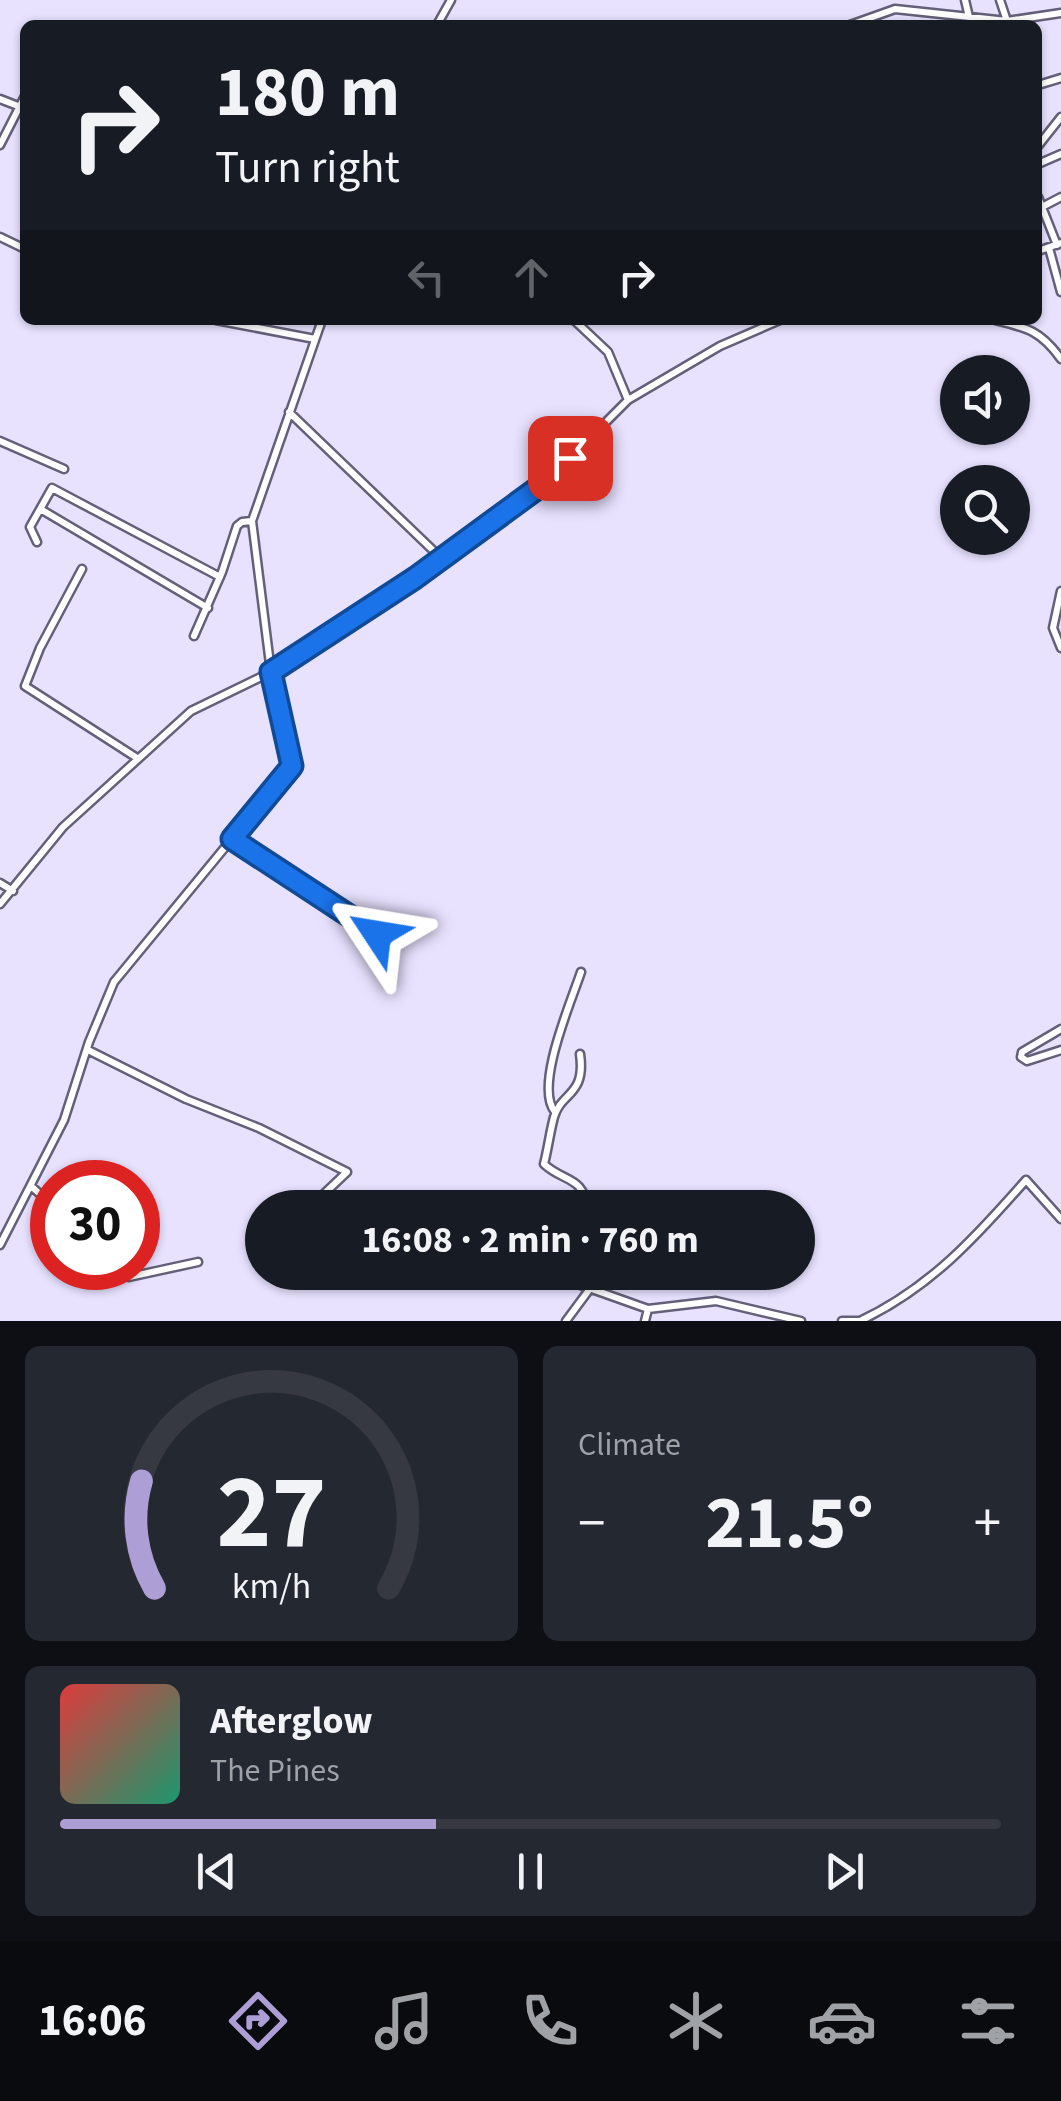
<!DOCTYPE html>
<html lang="en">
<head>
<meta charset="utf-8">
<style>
	body { margin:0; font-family:"Source Sans 3",sans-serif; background:#242831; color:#f1f3f6; height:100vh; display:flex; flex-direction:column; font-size:38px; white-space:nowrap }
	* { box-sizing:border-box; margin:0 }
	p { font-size:32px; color:#9ea1a6 }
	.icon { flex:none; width:55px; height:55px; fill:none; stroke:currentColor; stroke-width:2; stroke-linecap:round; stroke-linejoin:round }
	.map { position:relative; height:1321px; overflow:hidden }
	.panel { display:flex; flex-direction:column; gap:25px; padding:25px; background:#0d0f14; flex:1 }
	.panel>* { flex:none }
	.top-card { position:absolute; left:20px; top:20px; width:1022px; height:305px; border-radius:15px; box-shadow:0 2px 8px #0004; background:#171b24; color:#f1f3f6; overflow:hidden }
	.tools { position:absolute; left:940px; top:355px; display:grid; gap:20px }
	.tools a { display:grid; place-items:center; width:90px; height:90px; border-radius:50%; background:#171b24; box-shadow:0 2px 8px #0004; font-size:50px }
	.speed { position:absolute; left:30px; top:1160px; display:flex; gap:20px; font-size:50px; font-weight:700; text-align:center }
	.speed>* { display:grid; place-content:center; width:130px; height:130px; border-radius:50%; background:#171b24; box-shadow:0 2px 8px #0004; line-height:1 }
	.speed .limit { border:15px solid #d22; background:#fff; color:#111 }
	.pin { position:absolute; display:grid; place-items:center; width:85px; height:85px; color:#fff; margin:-42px; border-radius:20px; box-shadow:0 5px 15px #0006 }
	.me { position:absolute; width:110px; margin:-55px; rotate:303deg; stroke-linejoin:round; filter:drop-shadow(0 0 8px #0008) }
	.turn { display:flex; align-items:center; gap:35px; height:210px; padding:0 30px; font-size:45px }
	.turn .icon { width:130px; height:130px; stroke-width:2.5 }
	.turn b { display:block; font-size:70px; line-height:85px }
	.lanes { display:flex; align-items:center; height:95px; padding:0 30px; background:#0003; justify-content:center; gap:50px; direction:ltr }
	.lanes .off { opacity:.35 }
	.big { font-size:75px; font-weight:700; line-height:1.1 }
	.panel .widget { flex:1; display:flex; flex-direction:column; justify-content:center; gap:15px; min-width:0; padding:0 35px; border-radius:15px; background:#242831 }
	.panel .dial { align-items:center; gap:0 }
	.dial svg { height:260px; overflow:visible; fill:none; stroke:#363941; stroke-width:7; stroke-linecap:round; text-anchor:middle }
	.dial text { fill:#f1f3f6; stroke:none }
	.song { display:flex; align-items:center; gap:30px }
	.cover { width:120px; height:120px; border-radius:15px; background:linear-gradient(135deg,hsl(0 70% 55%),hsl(160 70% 35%)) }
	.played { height:10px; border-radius:5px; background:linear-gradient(90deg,#ad9ed6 40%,#363941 40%) }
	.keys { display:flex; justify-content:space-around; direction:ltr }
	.heat { display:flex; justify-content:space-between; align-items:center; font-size:55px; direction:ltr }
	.panel .tiles { flex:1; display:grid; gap:25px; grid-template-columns:1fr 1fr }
	.widget:last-child { grid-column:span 2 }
	.trip { position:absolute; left:245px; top:1190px; width:570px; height:100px; border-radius:50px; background:#171b24; box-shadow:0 2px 8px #0004; font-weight:700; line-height:100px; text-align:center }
	.tabs { display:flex; height:160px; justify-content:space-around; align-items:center; background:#090b0e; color:#9ea1a6 }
	.tabs .icon { width:70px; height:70px }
	.tabs .current { color:#ad9ed6 }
	.tabs b { font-size:45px; color:#f1f3f6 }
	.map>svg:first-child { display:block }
</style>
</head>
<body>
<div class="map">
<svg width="1061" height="1321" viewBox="0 0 1061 1321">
	<rect width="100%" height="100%" fill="#e8e2ff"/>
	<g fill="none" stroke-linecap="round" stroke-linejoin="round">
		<defs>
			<path id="minor" d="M965,0L969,17
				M1000,0L1007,21
				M437,25L451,0
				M850,25L895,9L1007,21L1061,13
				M1038,85L1061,78
				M0,99L18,106
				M0,145L25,96
				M1038,146L1061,117
				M1038,164L1061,154
				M1038,197L1057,245
				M1042,207L1061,197
				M0,237L25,249
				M1049,248L1061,292
				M1038,251L1061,243
				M216,320L315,339
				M574,320L608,352L628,400
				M995,320C1028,328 1041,331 1061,359
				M289,412L441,558
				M0,441L64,469
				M42,510L208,608
				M37,542L30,527L52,488L220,577
				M82,569L40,648L25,686L137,758
				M1061,591L1053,628L1061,648
				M194,636L222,572L237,526L242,522L252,521
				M232,839L377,934
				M0,883L13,891
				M0,904L63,827L191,711L271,672L415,578L546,482L628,400L720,346L780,320
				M1061,1029L1022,1052L1021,1057L1027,1061L1061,1050
				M88,1050L186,1099L259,1128L347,1172L309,1208
				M580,1054C586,1096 561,1092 554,1117C550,1132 548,1148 544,1164C563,1182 584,1176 587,1208
				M555,1112C534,1087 571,1002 581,972
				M31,1186L52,1205
				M0,1245L64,1120L89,1042L114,982L292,766L271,672L252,521L322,320
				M118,1268L129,1277L198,1262
				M544,1272L648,1309L716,1301L801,1321
				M566,1321L589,1290L590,1272
				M645,1321L648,1309
				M842,1321H859
				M860,1321C930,1288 976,1237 1026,1180L1061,1219"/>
		</defs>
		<use href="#minor" stroke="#656079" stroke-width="11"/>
		<use href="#minor" stroke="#fff" stroke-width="6"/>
	</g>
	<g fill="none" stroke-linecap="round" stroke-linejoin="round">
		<defs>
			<path id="route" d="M377,934L232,839L292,766L271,672L415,578L546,482L570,458"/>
		</defs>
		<use href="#route" stroke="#114b97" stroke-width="25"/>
		<use href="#route" stroke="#1a73e8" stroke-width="18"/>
	</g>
</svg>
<div class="tools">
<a><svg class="icon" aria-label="sound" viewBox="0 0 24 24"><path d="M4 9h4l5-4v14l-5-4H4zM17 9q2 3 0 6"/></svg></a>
<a><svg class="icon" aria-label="search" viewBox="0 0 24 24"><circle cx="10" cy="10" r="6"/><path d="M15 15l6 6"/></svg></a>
</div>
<div class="speed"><div class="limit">30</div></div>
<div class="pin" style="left:570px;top:458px;background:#d93025"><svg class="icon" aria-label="arrive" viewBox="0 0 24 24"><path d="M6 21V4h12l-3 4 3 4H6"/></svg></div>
<svg class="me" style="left:377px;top:934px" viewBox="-20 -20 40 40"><path d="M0-17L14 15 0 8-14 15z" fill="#1a73e8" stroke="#fff" stroke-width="4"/></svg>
<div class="trip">16:08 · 2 min · 760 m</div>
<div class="top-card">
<div class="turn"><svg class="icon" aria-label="right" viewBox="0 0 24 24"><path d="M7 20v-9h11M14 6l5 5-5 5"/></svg><div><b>180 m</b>Turn right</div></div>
<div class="lanes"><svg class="icon off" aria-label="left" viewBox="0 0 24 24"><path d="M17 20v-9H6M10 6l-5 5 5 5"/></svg><svg class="icon off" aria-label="ahead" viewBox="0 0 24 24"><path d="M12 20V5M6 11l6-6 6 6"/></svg><svg class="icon" aria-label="right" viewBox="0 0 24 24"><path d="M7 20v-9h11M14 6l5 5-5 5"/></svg></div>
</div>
</div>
<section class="panel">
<div class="tiles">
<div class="widget dial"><svg viewBox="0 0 100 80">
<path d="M14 69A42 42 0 1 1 86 69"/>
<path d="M14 69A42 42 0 0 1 10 36" stroke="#ad9ed6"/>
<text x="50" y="56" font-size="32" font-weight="700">27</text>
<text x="50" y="72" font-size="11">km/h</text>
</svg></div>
<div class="widget"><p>Climate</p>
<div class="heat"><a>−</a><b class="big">21.5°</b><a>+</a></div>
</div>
<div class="widget">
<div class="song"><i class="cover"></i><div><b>Afterglow</b><p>The Pines</p></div></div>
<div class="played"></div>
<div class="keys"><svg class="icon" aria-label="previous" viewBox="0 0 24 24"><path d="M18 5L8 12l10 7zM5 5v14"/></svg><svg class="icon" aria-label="pause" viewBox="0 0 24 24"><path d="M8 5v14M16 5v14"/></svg><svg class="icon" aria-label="next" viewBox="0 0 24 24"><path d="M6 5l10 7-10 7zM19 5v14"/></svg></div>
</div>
</div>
</section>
<nav class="tabs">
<b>16:06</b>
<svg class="icon current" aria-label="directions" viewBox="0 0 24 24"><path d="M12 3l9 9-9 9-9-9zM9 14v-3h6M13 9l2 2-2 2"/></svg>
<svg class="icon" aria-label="music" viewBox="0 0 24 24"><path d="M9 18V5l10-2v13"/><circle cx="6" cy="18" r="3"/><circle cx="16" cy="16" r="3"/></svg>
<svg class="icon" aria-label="phone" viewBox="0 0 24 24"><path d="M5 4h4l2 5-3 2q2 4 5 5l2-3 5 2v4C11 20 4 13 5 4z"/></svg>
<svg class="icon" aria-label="climate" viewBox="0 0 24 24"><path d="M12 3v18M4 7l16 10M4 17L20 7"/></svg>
<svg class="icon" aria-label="car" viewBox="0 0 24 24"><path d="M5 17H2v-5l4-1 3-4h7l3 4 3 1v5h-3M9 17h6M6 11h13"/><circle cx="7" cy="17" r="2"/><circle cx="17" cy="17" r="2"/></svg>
<svg class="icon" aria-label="filters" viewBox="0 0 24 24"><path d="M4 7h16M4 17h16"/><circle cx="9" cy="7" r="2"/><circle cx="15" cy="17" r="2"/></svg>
</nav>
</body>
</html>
